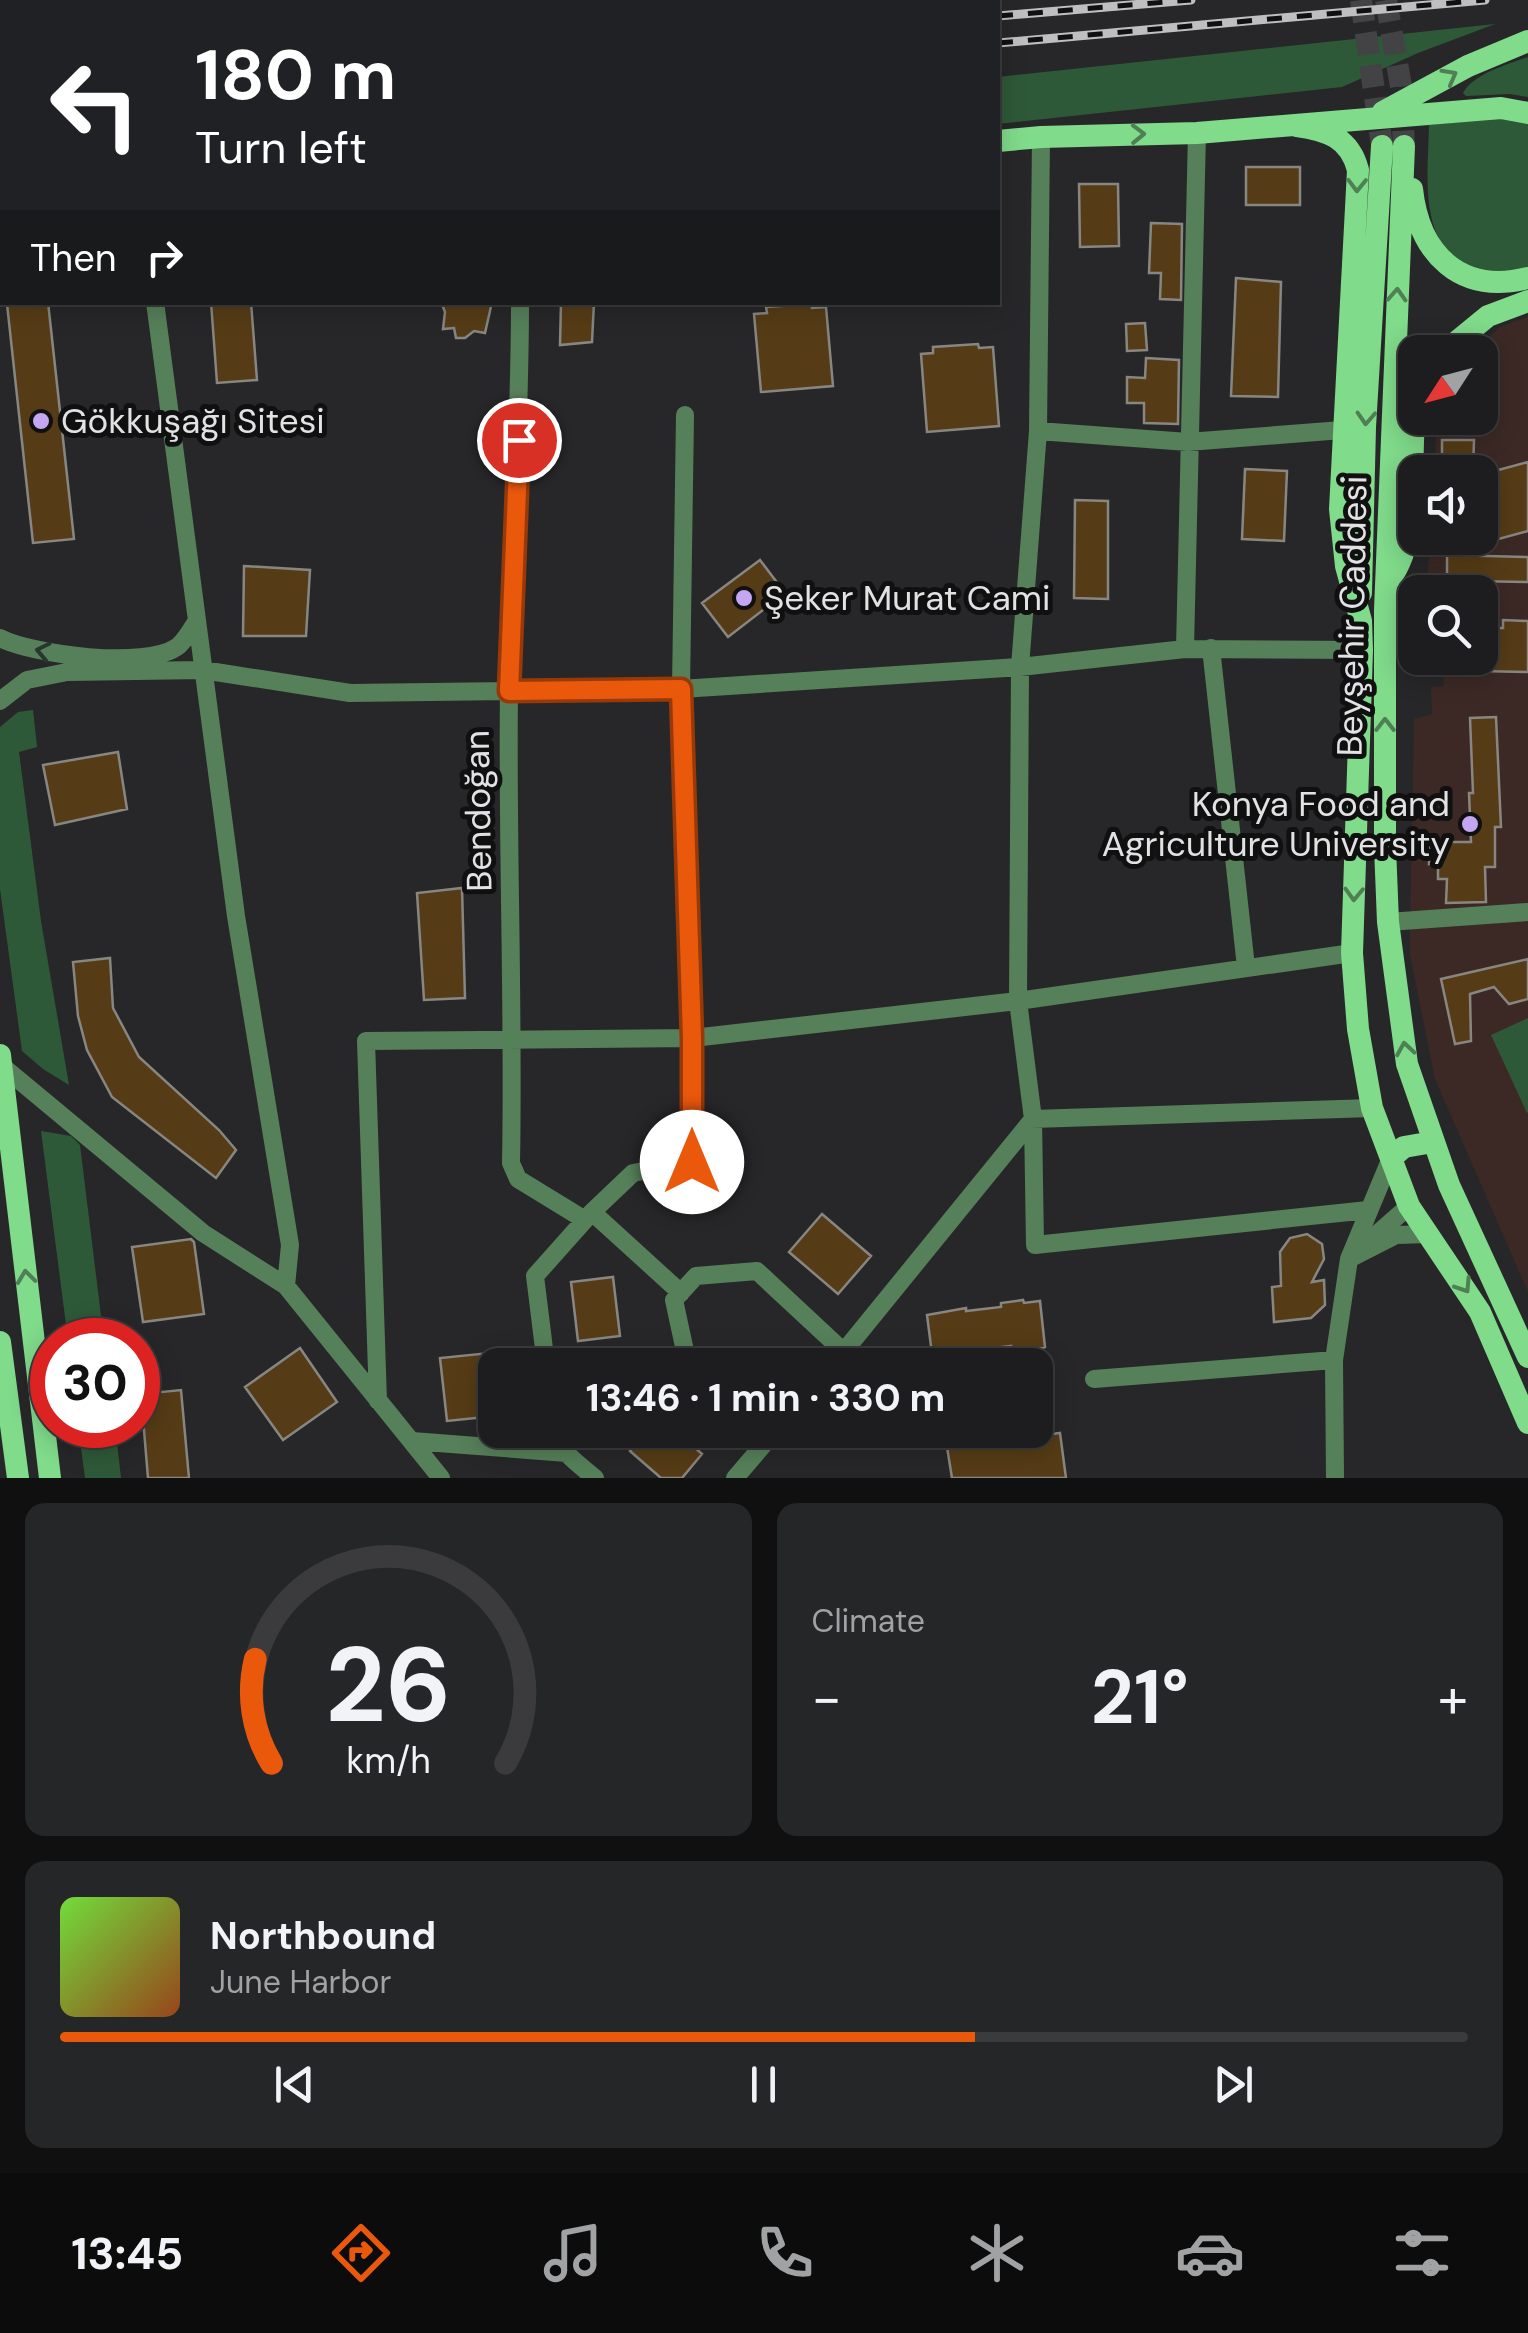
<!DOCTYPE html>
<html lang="en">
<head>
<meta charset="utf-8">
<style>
	body { margin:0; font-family:"DM Sans",sans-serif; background:#252628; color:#f1f3f6; height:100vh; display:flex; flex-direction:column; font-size:38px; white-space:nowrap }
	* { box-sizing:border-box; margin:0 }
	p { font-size:32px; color:#a0a2a4 }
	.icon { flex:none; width:55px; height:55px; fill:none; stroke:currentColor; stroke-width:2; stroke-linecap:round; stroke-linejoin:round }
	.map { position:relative; height:1478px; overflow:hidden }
	.details { display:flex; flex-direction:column; gap:25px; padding:25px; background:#101011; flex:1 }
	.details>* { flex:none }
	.hud { position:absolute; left:0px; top:0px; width:1000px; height:305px; box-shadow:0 5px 25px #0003,0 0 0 2px #3b3b3d; background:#202124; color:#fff; overflow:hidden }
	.needle { width:65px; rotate:234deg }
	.controls { position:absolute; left:1398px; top:335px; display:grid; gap:20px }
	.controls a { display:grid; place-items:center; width:100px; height:100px; border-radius:20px; background:#1d1d1f; box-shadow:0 5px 25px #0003,0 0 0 2px #3b3b3d; font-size:50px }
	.speed { position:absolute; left:30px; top:1318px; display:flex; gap:20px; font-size:50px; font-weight:700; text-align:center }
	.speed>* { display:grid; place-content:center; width:130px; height:130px; border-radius:50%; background:#1d1d1f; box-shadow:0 5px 25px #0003,0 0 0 2px #3b3b3d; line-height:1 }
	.speed .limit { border:15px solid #d22; background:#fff; color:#111 }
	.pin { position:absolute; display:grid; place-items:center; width:85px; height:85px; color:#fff; margin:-42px; border:5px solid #fff; border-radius:50%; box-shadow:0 2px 10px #0007 }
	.me { position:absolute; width:110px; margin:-55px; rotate:0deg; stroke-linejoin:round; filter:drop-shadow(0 0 8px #0008) }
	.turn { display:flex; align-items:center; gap:35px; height:210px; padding:0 30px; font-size:45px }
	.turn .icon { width:130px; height:130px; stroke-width:2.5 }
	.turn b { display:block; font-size:70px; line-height:85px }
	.then { display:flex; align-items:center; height:95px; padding:0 30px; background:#0003; gap:20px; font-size:38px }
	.big { font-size:75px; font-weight:700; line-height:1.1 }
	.details .tile { flex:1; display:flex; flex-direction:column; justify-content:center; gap:15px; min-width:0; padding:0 35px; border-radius:20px; background:#252628 }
	.details .dial { align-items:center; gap:0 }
	.dial svg { height:260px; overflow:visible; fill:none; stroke:#3b3b3d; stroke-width:7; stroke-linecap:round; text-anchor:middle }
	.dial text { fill:#f1f3f6; stroke:none }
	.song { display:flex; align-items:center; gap:30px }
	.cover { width:120px; height:120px; border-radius:15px; background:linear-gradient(135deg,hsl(100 70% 55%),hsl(20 70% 35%)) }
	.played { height:10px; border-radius:5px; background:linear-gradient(90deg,#ea580c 65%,#3b3b3d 65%) }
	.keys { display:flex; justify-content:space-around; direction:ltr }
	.heat { display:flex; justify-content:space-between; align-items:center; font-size:55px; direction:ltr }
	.details .tiles { flex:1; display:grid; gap:25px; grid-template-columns:1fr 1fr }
	.tile:last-child { grid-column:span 2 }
	.trip { position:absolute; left:478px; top:1348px; width:575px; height:100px; border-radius:20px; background:#1d1d1f; box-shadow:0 5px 25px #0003,0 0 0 2px #3b3b3d; font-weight:700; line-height:100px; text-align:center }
	.tabs { display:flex; height:160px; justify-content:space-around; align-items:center; background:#0c0c0c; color:#a0a2a4 }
	.tabs .icon { width:70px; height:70px }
	.tabs .current { color:#ea580c }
	.tabs b { font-size:45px; color:#f1f3f6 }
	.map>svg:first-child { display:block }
</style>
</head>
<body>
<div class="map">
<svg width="1528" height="1478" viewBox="0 0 1528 1478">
	<rect width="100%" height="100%" fill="#272729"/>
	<path fill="#313038" d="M232,0H526L231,2Z"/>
	<path fill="#3c2925" d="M1528,317V1292L1435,1079L1410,954V929L1414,719L1432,714L1431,687L1443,686L1444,665L1423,661V658H1480V592H1427L1430,538H1480V472H1434L1437,418H1480V352H1472L1500,327Z"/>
	<path fill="#2e5938" d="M1495,24L1418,53L1342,87L998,124V77Z
		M1528,57V97L1510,94L1466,96L1463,93C1473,74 1508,64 1528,57Z
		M1514,117L1528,123V271C1516,272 1501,275 1489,273C1415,261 1428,179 1429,125Z
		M33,710L37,747L19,752L41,921L69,1085L43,1069L22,1051L0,889V727L18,712Z
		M1528,1018V1112L1527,1113L1491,1035Z
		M41,1131L71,1136L80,1145L104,1340H68Z
		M78,1425H115L121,1478H85Z"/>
	<path fill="#563c16" stroke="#888683" stroke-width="2.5" d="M1246,167H1300V205H1246Z
		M1079,184H1118L1119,246L1080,247Z
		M1151,223L1182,224L1181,300L1160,299L1161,273H1149Z
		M1236,278L1281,282L1278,397L1231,396Z
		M48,302L74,539L33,543L7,304Z
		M211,302H251L257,380L217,383Z
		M441,302H492L485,333L474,331L465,338H456L454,328L443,329L445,312Z
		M561,302H594L592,342L560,345Z
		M811,304L812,308L826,307L833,386L761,392L754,314L767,313L766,307Z
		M1145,323L1147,350L1127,351L1126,324Z
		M978,344L979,348L993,347L999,426L927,432L921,354L933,353V347Z
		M1146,358L1179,360L1178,424L1144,423V403H1127V377L1145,378Z
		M1442,440H1474L1473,472H1442Z
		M1528,462V531L1480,544V517L1488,515L1480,475Z
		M1245,469L1287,471L1284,541L1242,539Z
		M1075,500L1108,501V599L1074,598Z
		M1447,555L1528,557V582L1472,581V592H1447Z
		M760,560L785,593L728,637L702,603Z
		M244,566L310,570L306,636H243Z
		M1503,620L1528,621V672L1431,670V658H1480V628H1503Z
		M1496,717L1501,827H1495V867H1485L1486,902L1446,903L1447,879H1438V863L1429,864L1430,842H1471L1469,793H1473L1470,718Z
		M118,752L127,809L55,825L43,765Z
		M462,888L465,998L424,1000L417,893Z
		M110,958L113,1008L139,1057L219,1130L236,1150L216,1178L112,1097L87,1050L78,1016L73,962Z
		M1528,959V999L1509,1004L1494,987L1470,994L1471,1041L1455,1044L1441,979Z
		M822,1214L871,1256L838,1294L789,1252Z
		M1307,1234L1322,1244L1324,1259L1312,1282L1324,1280L1325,1305L1311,1318L1274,1322L1272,1287L1281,1286L1280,1252L1290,1238Z
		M191,1239L194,1242L204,1314L143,1322L132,1247Z
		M613,1277L620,1336L578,1341L571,1282Z
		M1023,1300L1024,1303L1040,1301L1045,1347L1020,1354L1019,1350L1011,1351V1346L968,1351L969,1357H962V1361L933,1362L927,1315L966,1308V1311L1001,1307V1303Z
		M300,1348L337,1402L283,1440L245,1387Z
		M509,1351L510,1365H495V1416L447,1421L440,1358Z
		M181,1390L189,1478H148L141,1394Z
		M648,1430H675L702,1454L682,1478H661L630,1451Z
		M1051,1431L1052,1434L1060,1433L1066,1478H952L947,1447L977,1440V1444L984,1443V1448L1027,1442L1026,1438L1034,1437V1433Z"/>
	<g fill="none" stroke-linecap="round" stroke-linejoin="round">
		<path stroke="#434345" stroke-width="22" stroke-dasharray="22 11" stroke-linecap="butt" d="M1361,0L1382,146
			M1386,0L1401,86L1404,146"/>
		<path stroke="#56805a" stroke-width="18" d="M562,0V2
			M593,0V2
			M220,2L221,0
			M1041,137L1038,431L1020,667L1018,1001L1033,1119L1035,1245L1368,1210
			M155,302L236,916L290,1245L286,1286
			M520,302C520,432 511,561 509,691C507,848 514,1006 511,1163L518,1179L585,1220
			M1038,431L1188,442L1342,430
			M0,638C34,655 144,669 177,647C184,642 191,630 196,622
			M1211,648L1246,967
			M1185,649L1197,133
			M0,701L27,680L67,672L203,670L350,693L681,689L1020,667L1185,649L1362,650
			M1388,922L1528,912
			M2,1066L203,1233L286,1286L441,1478
			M592,1212L681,1293
			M1368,1242L1409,1206
			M1349,1259L1396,1235L1430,1234
			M546,1365L535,1276L592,1212L633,1173L692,1162L693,1038L681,689L685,415
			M688,1365L674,1300L696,1276L757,1271L844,1352
			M833,1365L1033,1119L1372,1108
			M1094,1379L1334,1360
			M378,1401L366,1041L693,1038L1018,1001L1352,953
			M554,1430C558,1451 580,1465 595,1478
			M412,1441L567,1453
			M735,1478L776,1430
			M1335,1478L1334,1360L1349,1259L1391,1158"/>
		<path stroke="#80db8b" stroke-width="22" d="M753,2L789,0
			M0,88H2
			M1383,112L1468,66L1528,41
			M1297,126C1327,130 1350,138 1358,170L1340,509L1346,566L1361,621L1362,650L1352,953L1358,1029L1372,1108L1409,1206L1480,1312L1528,1423
			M998,141L1041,137L1197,133L1501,108L1528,113
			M1404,146L1385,610V847L1388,922L1407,1064L1449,1185L1528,1357
			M0,185H2
			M1412,189C1419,254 1460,295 1528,278
			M1444,352L1488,316L1528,301
			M1390,579C1422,535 1408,464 1415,413
			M1361,593L1365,427L1382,146
			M0,1055L50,1478
			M1391,1158L1404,1147L1433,1142
			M0,1342L18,1478"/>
		<defs>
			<path id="rail" d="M998,16L1191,0
				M998,43L1485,0
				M0,112H2
				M0,144H2"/>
		</defs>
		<use href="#rail" stroke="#bfbfc1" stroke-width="9"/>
		<use href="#rail" stroke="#101011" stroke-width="5" stroke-dasharray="15" stroke-linecap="butt"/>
	</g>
	<defs><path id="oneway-chevron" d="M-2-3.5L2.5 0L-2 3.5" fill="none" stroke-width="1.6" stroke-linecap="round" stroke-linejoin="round" transform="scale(2.5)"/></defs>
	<g stroke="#4e8054">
		<use href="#oneway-chevron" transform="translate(1450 76) rotate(-29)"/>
		<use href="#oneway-chevron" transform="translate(1138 134) rotate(-1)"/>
		<use href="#oneway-chevron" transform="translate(1357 185) rotate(91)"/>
		<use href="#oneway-chevron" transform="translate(1397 295) rotate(-87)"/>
		<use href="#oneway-chevron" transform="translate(1366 418) rotate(93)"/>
		<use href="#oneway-chevron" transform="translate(1385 725) rotate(-90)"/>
		<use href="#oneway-chevron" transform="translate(1354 894) rotate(92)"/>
		<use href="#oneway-chevron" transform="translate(1405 1049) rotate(-99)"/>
		<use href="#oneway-chevron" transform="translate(26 1277) rotate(-97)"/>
		<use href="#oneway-chevron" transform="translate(1464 1286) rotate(57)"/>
	</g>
	<use stroke="#28372b" href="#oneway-chevron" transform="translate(43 651) rotate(-168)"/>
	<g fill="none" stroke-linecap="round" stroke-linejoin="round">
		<defs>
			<path id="route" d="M519,440L509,691L681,689L692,1038V1162"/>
		</defs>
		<use href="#route" stroke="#983908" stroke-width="25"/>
		<use href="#route" stroke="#ea580c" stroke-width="18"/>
	</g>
	<g fill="#c5a6f0" stroke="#101011" stroke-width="4">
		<circle cx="41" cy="421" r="10"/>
		<circle cx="744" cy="598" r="10"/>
		<circle cx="1470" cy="824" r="10"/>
	</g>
	<g text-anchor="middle" stroke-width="10" stroke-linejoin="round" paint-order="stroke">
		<g font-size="35" fill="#e2e2e4" stroke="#101011" text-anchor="start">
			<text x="61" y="433">Gökkuşağı Sitesi</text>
			<text x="764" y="610">Şeker Murat Cami</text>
			<text x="1450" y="816" text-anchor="end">Konya Food and<tspan x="1450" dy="40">Agriculture University</tspan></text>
		</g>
		<g font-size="35" fill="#e2e2e4" stroke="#101011">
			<text transform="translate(1352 616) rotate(-89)" y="12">Beyşehir Caddesi</text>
			<text transform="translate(478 811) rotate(-91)" y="12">Bendoğan</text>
		</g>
	</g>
</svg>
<div class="controls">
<a><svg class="needle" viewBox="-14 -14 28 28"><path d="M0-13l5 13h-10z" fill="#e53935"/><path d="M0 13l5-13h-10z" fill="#a0a2a4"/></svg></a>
<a><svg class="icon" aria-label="sound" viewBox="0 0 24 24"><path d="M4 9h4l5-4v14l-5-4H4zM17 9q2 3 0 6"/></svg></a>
<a><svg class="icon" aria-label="search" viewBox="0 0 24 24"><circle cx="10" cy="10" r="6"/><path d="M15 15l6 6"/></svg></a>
</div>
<div class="speed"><div class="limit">30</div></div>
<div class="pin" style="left:519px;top:440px;background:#d93025"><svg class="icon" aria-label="arrive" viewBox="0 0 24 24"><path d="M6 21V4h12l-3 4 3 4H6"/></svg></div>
<svg class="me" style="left:692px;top:1162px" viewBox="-20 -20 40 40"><circle r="19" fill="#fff"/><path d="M0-13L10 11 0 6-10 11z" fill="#ea580c"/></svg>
<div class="trip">13:46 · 1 min · 330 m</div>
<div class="hud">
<div class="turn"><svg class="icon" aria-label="left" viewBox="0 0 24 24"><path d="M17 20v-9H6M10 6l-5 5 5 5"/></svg><div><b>180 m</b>Turn left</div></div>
<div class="then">Then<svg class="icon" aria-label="right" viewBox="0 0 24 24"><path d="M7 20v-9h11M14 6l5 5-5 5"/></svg></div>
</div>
</div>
<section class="details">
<div class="tiles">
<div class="tile dial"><svg viewBox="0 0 100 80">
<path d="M14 69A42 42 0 1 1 86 69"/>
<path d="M14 69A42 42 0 0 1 9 37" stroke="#ea580c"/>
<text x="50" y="56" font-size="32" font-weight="700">26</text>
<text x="50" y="72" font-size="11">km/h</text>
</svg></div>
<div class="tile"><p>Climate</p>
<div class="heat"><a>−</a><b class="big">21°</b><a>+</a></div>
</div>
<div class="tile">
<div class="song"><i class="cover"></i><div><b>Northbound</b><p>June Harbor</p></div></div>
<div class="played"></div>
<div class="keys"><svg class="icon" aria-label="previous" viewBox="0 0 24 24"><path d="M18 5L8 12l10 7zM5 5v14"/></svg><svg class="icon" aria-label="pause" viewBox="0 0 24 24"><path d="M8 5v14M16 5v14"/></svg><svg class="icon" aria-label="next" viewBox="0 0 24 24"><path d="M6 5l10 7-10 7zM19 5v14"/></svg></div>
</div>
</div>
</section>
<nav class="tabs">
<b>13:45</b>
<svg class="icon current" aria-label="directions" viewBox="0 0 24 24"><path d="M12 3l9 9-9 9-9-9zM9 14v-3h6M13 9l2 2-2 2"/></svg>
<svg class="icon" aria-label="music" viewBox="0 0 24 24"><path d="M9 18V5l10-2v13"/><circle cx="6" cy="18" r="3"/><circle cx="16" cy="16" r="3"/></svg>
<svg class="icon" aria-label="phone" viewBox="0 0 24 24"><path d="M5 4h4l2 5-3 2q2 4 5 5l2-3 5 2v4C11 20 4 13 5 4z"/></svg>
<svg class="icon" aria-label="climate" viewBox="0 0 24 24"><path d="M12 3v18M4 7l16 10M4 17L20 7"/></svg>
<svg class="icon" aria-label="car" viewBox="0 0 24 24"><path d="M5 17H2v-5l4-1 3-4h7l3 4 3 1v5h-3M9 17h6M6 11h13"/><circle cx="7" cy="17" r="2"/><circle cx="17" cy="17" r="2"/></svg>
<svg class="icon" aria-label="filters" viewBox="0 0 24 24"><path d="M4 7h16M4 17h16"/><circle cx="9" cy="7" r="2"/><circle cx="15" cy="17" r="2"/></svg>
</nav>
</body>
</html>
